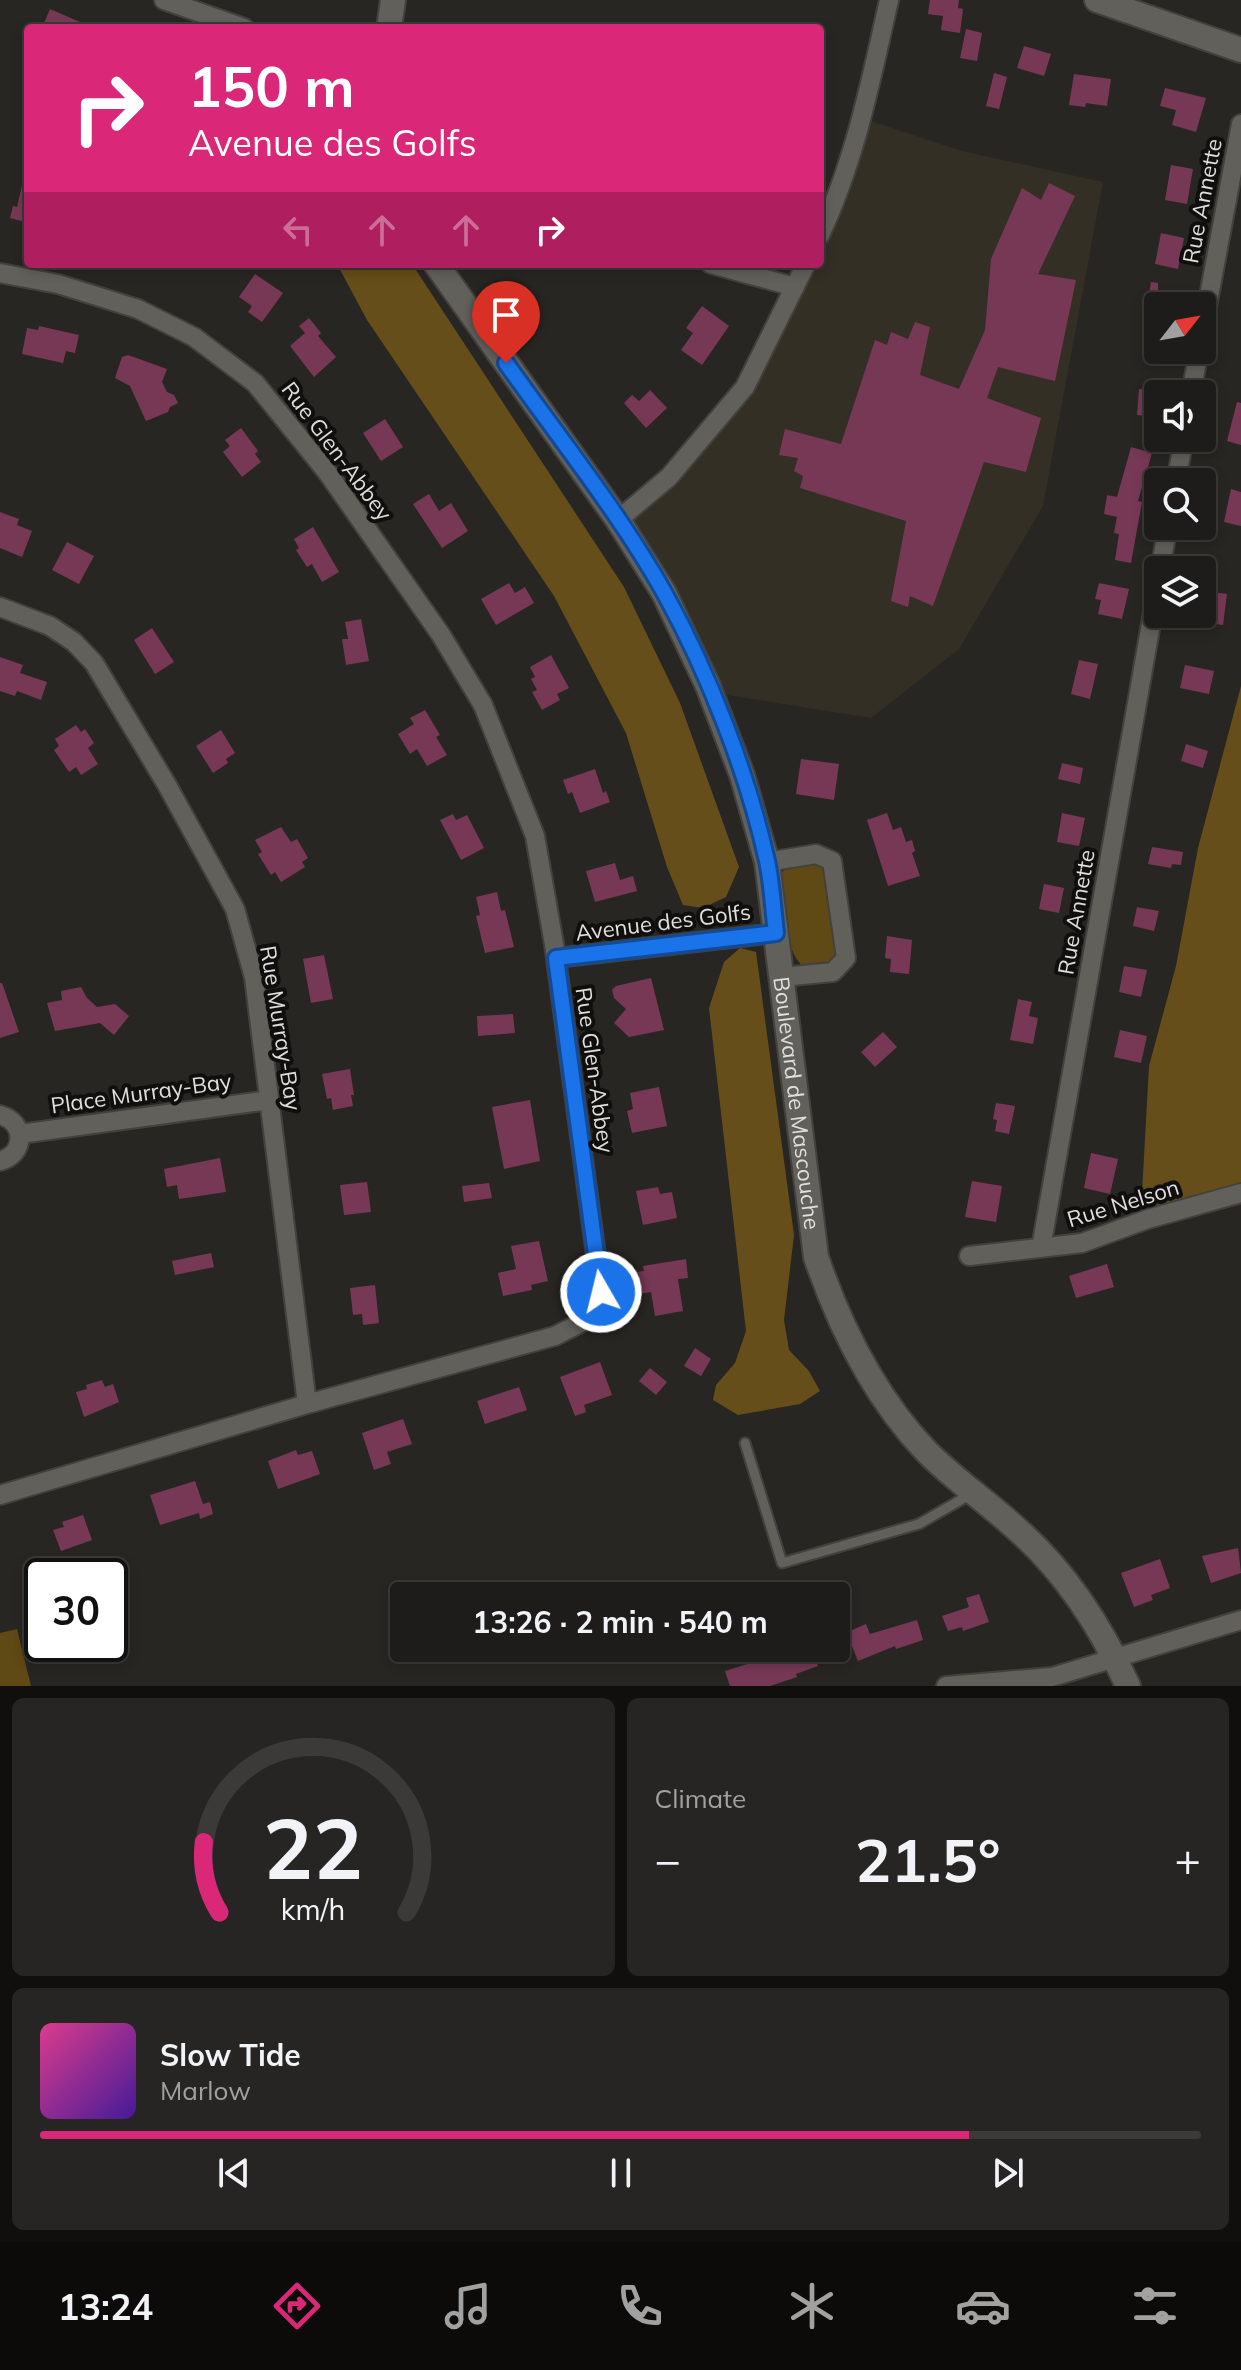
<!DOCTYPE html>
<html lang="en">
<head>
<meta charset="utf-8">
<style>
	body { margin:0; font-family:Mulish,sans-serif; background:#262523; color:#f1f3f6; height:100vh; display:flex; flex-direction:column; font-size:30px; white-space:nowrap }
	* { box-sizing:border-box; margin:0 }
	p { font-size:26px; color:#a1a1a2 }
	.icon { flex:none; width:44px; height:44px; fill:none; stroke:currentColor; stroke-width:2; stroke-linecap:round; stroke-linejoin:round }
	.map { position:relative; height:1686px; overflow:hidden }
	.panel { display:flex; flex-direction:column; gap:12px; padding:12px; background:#100f0e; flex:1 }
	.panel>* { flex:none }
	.banner { position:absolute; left:24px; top:24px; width:800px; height:244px; border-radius:8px; box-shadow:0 4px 12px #0003,0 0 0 2px #3c3a39; background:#db2777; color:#fff; overflow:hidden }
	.needle { width:52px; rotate:59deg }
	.controls { position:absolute; left:1144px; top:292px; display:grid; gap:16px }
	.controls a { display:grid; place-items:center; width:72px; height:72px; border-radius:8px; background:#1e1c1a; box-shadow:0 4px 12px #0003,0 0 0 2px #3c3a39; font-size:40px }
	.speed { position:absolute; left:24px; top:1558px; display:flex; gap:16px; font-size:40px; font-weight:700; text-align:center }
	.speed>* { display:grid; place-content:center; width:104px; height:104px; border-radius:50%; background:#1e1c1a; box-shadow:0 4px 12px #0003,0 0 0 2px #3c3a39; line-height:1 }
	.speed .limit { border:4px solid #111; border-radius:12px; background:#fff; color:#111 }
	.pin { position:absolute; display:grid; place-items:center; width:68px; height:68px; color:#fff; margin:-82px -34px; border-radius:50% 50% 50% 0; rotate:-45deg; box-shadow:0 0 8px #0007 }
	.pin .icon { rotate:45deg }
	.me { position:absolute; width:88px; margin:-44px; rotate:352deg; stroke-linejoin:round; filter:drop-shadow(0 0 6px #0008) }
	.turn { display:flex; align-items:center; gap:28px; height:168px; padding:0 32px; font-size:36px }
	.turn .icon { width:104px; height:104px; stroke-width:2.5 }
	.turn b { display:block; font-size:56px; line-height:68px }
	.lanes { display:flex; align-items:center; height:76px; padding:0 32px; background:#0003; justify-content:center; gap:40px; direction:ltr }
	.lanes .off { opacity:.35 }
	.big { font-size:60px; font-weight:700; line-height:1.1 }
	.panel .widget { flex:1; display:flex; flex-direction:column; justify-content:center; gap:12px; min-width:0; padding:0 28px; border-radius:12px; background:#262523 }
	.panel .dial { align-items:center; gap:0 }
	.dial svg { height:208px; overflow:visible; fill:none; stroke:#3c3a39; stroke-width:7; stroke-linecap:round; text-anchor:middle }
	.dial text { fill:#f1f3f6; stroke:none }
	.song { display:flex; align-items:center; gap:24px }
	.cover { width:96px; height:96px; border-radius:12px; background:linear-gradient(135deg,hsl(330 70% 55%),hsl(260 70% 35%)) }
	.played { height:8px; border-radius:4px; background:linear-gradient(90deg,#db2777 80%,#3c3a39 80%) }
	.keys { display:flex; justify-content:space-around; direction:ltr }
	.heat { display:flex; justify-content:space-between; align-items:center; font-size:44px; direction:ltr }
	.panel .tiles { flex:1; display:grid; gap:12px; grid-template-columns:1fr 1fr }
	.widget:last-child { grid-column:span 2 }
	.trip { position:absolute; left:390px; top:1582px; width:460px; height:80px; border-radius:8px; background:#1e1c1a; box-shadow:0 4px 12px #0003,0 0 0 2px #3c3a39; font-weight:700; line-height:80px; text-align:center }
	.tab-bar { display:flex; height:128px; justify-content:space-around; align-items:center; background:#0c0b0a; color:#a1a1a2 }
	.tab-bar .icon { width:56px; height:56px }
	.tab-bar .selected { color:#db2777 }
	.tab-bar b { font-size:36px; color:#f1f3f6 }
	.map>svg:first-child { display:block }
</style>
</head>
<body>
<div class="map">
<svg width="1241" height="1686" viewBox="0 0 1241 1686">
	<rect width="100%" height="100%" fill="#282622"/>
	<path fill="#342f25" d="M859,117L962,151L1103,182L1043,506L959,649L871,718L727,695L661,568L618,520L745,387L806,264H820V235Z"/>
	<path fill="#5f4915" d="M814,862L823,867L829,875L837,954C829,966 818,965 804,967C784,952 784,905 781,881L782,872L791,866Z
		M17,1629L31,1686H0V1633Z"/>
	<path fill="#654e19" d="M337,264H412L624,587L680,703L739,867L726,897L703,908L683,905L667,867L626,733L554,596L367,320Z
		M1241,686V1183L1141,1211L1149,1066L1176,966L1198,848Z
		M740,948L756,952L794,1235L784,1320L789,1350L809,1371L820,1391L800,1404L738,1415L713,1400L716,1385L735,1363L746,1331L709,1008L724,962Z"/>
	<path fill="#773856" d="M930,0H959L958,8L963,9L960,33L941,30L943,16L928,14Z
		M50,9L94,28H42Z
		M966,29L982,33L977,61L960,58Z
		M1024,46L1051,54L1044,76L1017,68Z
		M994,73L1007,77L999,109L986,106Z
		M1074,74L1111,79L1107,106L1086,103L1085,107L1069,105Z
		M1165,88L1206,98L1196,132L1172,125L1176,110L1160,106Z
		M1171,165L1193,169L1187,204L1165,200Z
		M23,181L28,182V223L10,218L13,206L17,207Z
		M1049,183L1075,196L1038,274L1076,280L1055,381L998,367L987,398L1041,418L1026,472L984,462L933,606L910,596L908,607L891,601L906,521L800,488L803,476L794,471L798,458L779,455L785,429L841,444L875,340L887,345L891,332L908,339L915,322L930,327L920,375L959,389L985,330L991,259L1022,188L1041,200Z
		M1161,233L1184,238L1178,269L1155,264Z
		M255,274L283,293L262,322L248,312L252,306L239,297Z
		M1151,282L1158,283V321L1145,319Z
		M702,306L729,326L702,365L681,350L693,333L686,328Z
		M309,318L321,333L318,336L336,357L314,377L290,346L305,333L299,326Z
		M39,326L79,335L75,353L66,351L63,363L22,354L27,328L38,330Z
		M128,355L167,369L162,382L167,392L174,395L178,403L170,407L168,412L146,421L130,386L115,378L122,357Z
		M1139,389L1158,391V417L1137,415Z
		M650,390L667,408L646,428L624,403L632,395L639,401Z
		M1237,402L1241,403V445L1227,441Z
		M385,419L403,447L381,461L363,433Z
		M241,428L258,451L255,454L261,462L242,477L223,452L230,446L225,440Z
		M1131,447L1152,453L1138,501L1142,502L1131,563L1115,560L1119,534L1114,533L1117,517L1104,514L1107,495L1117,497Z
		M1231,489L1241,492V526L1224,522Z
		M429,494L439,511L451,503L468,531L442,548L413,504Z
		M0,512L19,519L17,525L32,531L22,557L0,548Z
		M313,527L339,572L322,582L312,564L307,567L296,550L299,548L294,539Z
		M67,542L94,556L79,584L52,570Z
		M509,583L515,593L525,587L534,603L496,625L481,599Z
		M1099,583L1129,589L1122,619L1098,614L1101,600L1095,599Z
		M1205,591L1227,594L1223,625L1202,622Z
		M361,619L369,661L346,665L342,639H348L345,622Z
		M152,628L174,662L155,674L134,640Z
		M551,655L569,688L557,694L560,700L542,710L532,692L537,690L531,679L535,677L530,667Z
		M0,657L23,665L20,673L47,682L41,700L17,691L15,696L0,691Z
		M1079,660L1098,664L1090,699L1071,694Z
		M1185,665L1214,671L1209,694L1180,688Z
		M425,710L440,735L436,737L447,755L427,766L417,749L410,754L398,734L414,724L410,718Z
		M76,725L81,732L85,729L94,743L88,748L98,764L81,775L76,767L69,772L54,750L59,746L55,739Z
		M221,730L235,753L226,759L228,763L213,773L196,746Z
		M1186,744L1208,751L1203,768L1181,761Z
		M801,759L839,764L834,800L796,794Z
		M1062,763L1083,768L1080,784L1058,779Z
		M595,769L603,793L606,791L610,802L580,813L572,792L568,794L563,780Z
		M887,813L893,830L901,827L906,842L912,840L915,851L912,853L920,876L888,886L867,820Z
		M1062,813L1085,818L1079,846L1057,842Z
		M453,814L456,820L467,815L484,848L461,860L440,820Z
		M281,827L291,842L297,839L308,858L302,862L305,867L281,882L275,872L271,875L258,854L262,852L255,840Z
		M1152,847L1183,852L1181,865L1172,864L1171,868L1148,864Z
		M615,863L620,880L633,876L637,891L595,902L586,871Z
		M1044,884L1064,888L1059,913L1039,909Z
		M497,892L501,911L505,910L514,947L485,953L476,916L480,915L476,897Z
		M1137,907L1159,911L1154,931L1133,926Z
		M887,936L912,940L909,974L890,972L891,959L885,958Z
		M324,955L333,999L311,1003L303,959Z
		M1124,966L1147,970L1141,997L1119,992Z
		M651,978L664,1030L629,1037L614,1023L626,1009L614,998L612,990L616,986Z
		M0,983H2L19,1032L0,1038Z
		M81,987L87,998L97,1007L115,1004L129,1016L114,1035L100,1023L55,1031L47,1003L62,1000L61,991Z
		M1018,999L1032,1002L1029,1016L1038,1018L1033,1044L1010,1040Z
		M513,1014L515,1033L478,1036L477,1016Z
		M1120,1030L1147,1036L1141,1063L1114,1057Z
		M883,1032L897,1047L875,1067L861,1052Z
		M350,1069L354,1095H351L353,1106L333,1110L331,1098L327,1099L322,1074Z
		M659,1087L667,1126L632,1133L627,1111L633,1109L630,1093Z
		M530,1100L540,1161L504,1169L492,1107Z
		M996,1103L1015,1106L1009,1134L995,1131L997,1120L993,1119Z
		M1091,1153L1118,1159L1110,1194L1084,1188Z
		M220,1158L226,1192L179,1199L177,1185L167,1187L164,1169Z
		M972,1181L1002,1186L996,1222L965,1217Z
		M367,1182L371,1212L344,1215L340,1185Z
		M489,1183L492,1198L464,1202L462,1186Z
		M658,1187L660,1194L672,1192L677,1218L643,1225L636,1191Z
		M539,1241L548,1281L531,1285L532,1290L503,1296L498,1273L516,1269L511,1246Z
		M211,1253L214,1267L175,1275L172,1261Z
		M686,1259L688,1278L678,1279L683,1311L655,1316L651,1292L639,1294L636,1272L644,1271L643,1266Z
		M1107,1264L1114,1287L1076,1298L1069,1276Z
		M375,1285L379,1323L363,1325L362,1314L353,1315L350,1288Z
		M695,1348L711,1359L701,1376L684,1366Z
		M600,1362L612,1395L584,1405L586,1412L575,1416L560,1377Z
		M650,1368L667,1382L656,1395L639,1381Z
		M102,1380L105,1387L113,1384L119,1402L84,1417L76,1392L87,1389L86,1385Z
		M519,1387L527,1410L485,1424L477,1401Z
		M403,1419L412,1444L387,1452L391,1464L374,1470L362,1433Z
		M296,1450L298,1455L312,1451L320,1474L278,1489L268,1461Z
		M195,1481L203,1504L210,1502L213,1514L200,1519L199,1513L160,1525L150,1495Z
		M83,1515L92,1540L61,1551L53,1530L64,1527L62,1522Z
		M1238,1548L1241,1573L1211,1583L1202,1556Z
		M1160,1559L1170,1588L1151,1595L1153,1600L1134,1607L1121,1573Z
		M979,1594L989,1622L963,1631L962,1627L948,1631L942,1616L969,1607L966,1598Z
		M917,1620L923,1640L896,1649L895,1646L858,1661L852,1646L816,1661L818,1666L796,1674L797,1677L770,1686H730L725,1671L773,1656L772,1651L781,1648H836V1637L866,1624L870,1634Z"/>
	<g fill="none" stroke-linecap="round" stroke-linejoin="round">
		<defs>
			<path id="lane" d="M745,1443L782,1563L919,1524L971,1494"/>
			<path id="street" d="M164,0L244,28
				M820,235C855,161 871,80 889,0
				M711,264L795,287
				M0,273L58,284L138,309L194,337L255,383L327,472L441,635L483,705L535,836L554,944L601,1292L592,1317L555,1336L307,1404L0,1495
				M1202,334L1241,124
				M1191,394L1199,350
				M1176,482L1184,438
				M618,520L669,477L745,387L806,264
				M1160,570L1168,526
				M0,607L50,626L74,642L94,663L167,785L235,909L254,977L307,1404
				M767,862L816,854L832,861L846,958L833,972L782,977
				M556,958L776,933
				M0,1115C26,1122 26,1154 0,1161
				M20,1134L269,1100
				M1041,1248L1158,584
				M969,1256L1082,1243L1148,1219L1241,1193
				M946,1686L1052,1677L1241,1620"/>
			<g id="secondary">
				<path d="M1097,0L1241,50"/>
				<path d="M389,28L393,0"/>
				<path id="s1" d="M436,264L618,520L664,593L708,686L742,775L767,862L816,1257C840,1327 876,1399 927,1452C956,1481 990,1504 1020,1532C1067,1574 1102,1629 1128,1686"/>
			</g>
		</defs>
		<use href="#lane" stroke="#43413d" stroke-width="13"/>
		<use href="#street" stroke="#43413d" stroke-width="22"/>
		<use href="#secondary" stroke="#43413d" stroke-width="28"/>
		<use href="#lane" stroke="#62605b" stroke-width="9"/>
		<use href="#street" stroke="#62605b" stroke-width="18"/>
		<use href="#secondary" stroke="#62605b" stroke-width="24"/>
	</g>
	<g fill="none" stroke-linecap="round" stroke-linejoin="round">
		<defs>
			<path id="route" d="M506,363C559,438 621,515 665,594C708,672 748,774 767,861C772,884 773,909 776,933L556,958L601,1292"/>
		</defs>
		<use href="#route" stroke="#114b97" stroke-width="20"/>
		<use href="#route" stroke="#1a73e8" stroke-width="14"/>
	</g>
	<g text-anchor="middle" stroke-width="8" stroke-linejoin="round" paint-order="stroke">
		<g font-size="22" fill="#e1dfdd" stroke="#100f0d">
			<text transform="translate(1202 201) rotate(-79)" y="8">Rue Annette</text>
			<text transform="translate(337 451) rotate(53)" y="8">Rue Glen-Abbey</text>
			<text transform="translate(1076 912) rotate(-80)" y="8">Rue Annette</text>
			<text transform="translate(663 922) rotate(-7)" y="8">Avenue des Golfs</text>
			<text transform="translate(281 1028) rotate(81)" y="8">Rue Murray-Bay</text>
			<text transform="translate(595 1070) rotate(82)" y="8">Rue Glen-Abbey</text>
			<text transform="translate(141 1093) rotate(-8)" y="8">Place Murray-Bay</text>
			<text dy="8" stroke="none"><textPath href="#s1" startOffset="932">Boulevard de Mascouche</textPath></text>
			<text transform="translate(1123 1203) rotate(-17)" y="8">Rue Nelson</text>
		</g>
	</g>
</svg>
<div class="controls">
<a><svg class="needle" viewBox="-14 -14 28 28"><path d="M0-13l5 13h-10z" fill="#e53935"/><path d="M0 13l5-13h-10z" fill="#a1a1a2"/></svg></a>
<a><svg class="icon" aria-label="sound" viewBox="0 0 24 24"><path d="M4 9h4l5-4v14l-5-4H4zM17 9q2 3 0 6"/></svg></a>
<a><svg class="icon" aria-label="search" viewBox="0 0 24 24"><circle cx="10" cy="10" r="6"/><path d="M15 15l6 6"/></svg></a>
<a><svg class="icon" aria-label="layers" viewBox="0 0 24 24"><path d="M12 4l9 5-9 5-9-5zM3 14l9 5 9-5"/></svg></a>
</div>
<div class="speed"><div class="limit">30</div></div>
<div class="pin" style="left:506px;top:363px;background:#d93025"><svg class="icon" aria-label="arrive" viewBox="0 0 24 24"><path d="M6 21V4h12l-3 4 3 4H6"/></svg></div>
<svg class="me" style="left:601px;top:1292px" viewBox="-20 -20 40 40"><circle r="17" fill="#1a73e8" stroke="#fff" stroke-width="3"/><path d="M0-11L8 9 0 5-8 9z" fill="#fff"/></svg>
<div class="trip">13:26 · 2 min · 540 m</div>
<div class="banner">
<div class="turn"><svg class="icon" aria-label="right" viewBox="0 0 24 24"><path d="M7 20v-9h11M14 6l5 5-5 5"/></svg><div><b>150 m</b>Avenue des Golfs</div></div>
<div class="lanes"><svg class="icon off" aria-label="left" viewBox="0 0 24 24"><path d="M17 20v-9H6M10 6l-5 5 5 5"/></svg><svg class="icon off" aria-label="ahead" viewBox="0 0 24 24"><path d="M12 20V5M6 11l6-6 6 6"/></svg><svg class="icon off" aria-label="ahead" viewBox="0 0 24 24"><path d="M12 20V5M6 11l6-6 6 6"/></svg><svg class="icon" aria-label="right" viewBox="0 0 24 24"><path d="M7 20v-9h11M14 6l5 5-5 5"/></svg></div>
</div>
</div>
<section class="panel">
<div class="tiles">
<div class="widget dial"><svg viewBox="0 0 100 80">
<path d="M14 69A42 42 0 1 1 86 69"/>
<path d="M14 69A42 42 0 0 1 8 42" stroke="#db2777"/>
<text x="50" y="56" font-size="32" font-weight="700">22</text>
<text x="50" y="72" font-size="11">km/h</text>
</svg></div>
<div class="widget"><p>Climate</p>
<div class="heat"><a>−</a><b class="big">21.5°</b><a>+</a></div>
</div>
<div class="widget">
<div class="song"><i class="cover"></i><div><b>Slow Tide</b><p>Marlow</p></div></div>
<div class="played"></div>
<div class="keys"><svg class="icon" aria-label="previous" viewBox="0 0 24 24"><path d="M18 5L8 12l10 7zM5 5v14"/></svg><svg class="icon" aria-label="pause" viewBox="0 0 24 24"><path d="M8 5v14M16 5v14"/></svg><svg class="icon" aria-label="next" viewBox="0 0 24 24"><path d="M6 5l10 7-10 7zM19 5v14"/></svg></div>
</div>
</div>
</section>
<nav class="tab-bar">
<b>13:24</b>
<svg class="icon selected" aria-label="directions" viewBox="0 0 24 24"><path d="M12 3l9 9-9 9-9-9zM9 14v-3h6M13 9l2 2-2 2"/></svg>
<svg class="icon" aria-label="music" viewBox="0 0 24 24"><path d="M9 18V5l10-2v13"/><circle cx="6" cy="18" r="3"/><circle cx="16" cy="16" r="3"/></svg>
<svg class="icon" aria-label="phone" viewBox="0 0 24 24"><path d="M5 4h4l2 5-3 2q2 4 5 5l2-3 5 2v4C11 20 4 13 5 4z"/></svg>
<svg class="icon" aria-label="climate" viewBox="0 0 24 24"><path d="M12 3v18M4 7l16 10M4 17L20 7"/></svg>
<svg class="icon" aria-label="car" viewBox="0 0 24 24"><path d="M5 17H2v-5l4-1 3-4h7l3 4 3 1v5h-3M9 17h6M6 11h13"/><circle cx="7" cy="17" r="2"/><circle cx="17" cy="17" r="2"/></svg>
<svg class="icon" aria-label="filters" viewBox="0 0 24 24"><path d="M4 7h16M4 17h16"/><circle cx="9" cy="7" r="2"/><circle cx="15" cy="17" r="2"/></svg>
</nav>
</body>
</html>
